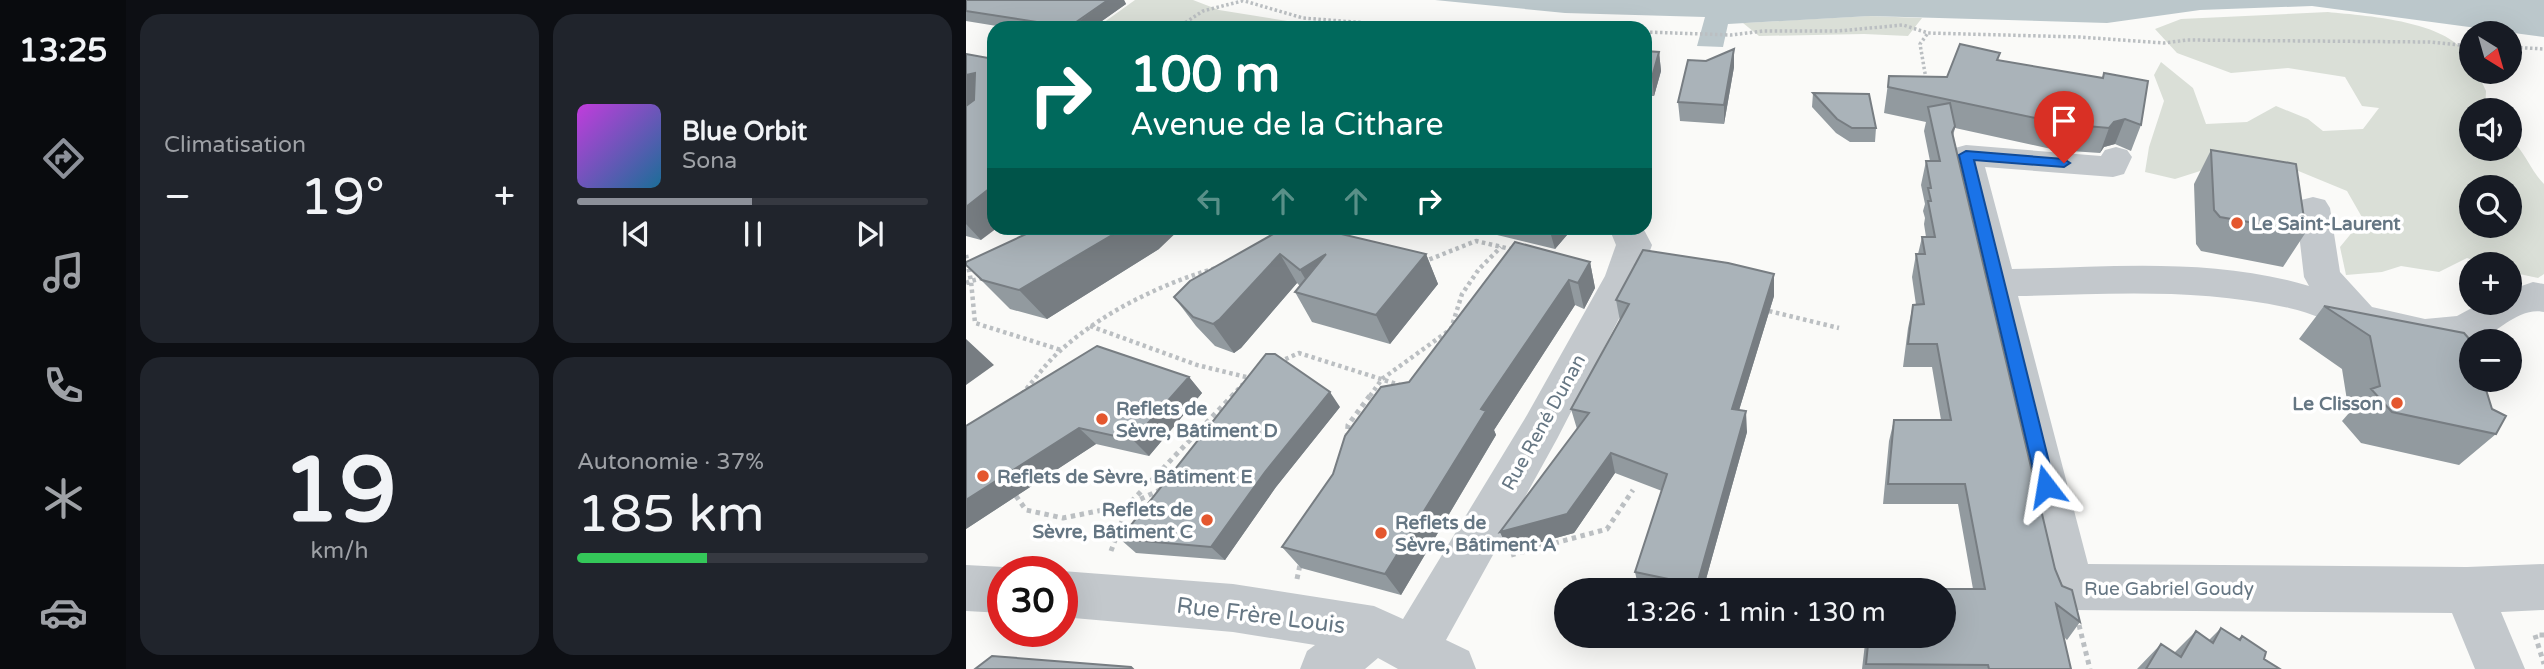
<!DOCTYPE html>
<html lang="fr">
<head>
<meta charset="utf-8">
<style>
	body { margin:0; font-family:"Varela Round",sans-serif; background:#20242c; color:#f1f3f6; height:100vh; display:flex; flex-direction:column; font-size:26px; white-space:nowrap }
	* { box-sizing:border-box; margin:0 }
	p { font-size:23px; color:#9ea1a6 }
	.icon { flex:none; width:38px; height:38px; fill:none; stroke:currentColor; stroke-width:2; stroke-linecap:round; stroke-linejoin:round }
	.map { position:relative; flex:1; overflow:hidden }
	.side { display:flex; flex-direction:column; gap:14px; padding:14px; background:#0d0f14; width:840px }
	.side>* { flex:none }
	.hud { position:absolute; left:21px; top:21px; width:665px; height:214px; border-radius:21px; box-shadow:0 7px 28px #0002; background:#00695c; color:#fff; overflow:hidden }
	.needle { width:46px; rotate:143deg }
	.tools { position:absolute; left:1493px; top:21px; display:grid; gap:14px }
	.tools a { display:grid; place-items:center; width:63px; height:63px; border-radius:50%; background:#171b24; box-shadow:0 7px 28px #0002; font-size:35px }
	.speed { position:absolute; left:21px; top:556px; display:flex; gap:14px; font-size:35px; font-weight:700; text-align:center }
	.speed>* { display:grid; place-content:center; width:91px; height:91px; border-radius:50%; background:#171b24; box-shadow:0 7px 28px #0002; line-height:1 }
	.speed .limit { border:10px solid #d22; background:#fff; color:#111 }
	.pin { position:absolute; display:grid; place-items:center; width:60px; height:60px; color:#fff; margin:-72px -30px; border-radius:50% 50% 50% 0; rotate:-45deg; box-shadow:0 0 7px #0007 }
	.pin .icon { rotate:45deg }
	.me { position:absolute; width:77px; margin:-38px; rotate:346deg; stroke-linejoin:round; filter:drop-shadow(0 0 5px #0008) }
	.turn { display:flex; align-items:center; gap:24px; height:147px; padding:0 28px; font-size:32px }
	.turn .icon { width:91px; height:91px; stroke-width:2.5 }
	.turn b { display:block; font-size:49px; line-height:60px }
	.lanes { display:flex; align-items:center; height:66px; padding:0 28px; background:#0003; justify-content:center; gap:35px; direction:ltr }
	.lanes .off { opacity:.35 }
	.big { font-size:52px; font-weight:600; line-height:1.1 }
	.side .tile { flex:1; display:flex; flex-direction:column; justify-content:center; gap:10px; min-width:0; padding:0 24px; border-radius:21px; background:#20242c }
	.side .dial { align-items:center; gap:0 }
	.dial b { font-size:91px; line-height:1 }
	.song { display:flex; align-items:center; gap:21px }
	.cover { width:84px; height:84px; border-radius:10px; background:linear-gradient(135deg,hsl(290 70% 55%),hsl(200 70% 35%)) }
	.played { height:7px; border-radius:4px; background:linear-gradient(90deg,#8c9099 50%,#363941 50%) }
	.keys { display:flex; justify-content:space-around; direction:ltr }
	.heat { display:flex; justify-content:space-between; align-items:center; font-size:38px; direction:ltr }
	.charge { height:10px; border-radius:5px; background:linear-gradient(90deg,#34c759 37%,#363941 0) }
	.side .tiles { flex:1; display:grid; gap:14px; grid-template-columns:repeat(2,1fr) }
	.trip { position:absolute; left:588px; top:578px; width:402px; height:70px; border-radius:35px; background:#171b24; box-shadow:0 7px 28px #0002; font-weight:600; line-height:70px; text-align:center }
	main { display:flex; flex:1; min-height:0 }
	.tab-bar { display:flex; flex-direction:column; width:126px; justify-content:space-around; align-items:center; background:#090b0e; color:#9ea1a6 }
	.tab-bar .icon { width:49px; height:49px }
	.tab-bar .on { color:#8c9099 }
	.tab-bar b { font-size:32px; color:#f1f3f6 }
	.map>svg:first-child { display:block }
</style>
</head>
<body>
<main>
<nav class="tab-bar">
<b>13:25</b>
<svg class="icon on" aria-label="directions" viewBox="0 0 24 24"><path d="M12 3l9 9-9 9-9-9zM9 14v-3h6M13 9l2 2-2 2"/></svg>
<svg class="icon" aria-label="music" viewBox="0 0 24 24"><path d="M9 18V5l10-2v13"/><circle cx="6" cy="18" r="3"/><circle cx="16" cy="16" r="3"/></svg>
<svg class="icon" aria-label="phone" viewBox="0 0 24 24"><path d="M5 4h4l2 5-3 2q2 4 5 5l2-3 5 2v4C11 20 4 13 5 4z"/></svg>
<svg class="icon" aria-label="climate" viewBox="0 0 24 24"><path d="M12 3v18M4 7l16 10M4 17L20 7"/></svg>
<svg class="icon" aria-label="car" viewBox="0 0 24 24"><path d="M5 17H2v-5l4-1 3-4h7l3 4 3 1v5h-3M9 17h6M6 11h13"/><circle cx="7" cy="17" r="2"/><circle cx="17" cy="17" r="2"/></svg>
</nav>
<section class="side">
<div class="tiles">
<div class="tile"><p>Climatisation</p>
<div class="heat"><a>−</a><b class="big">19°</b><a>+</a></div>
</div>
<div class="tile">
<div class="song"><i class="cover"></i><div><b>Blue Orbit</b><p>Sona</p></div></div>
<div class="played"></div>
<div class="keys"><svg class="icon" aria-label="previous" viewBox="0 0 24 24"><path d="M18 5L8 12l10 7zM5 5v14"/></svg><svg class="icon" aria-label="pause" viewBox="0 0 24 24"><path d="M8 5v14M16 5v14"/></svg><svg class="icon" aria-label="next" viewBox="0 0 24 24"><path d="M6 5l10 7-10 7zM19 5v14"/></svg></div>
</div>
<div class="tile dial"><b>19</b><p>km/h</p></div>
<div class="tile"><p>Autonomie · 37%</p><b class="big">185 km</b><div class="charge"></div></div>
</div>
</section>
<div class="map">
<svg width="1578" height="669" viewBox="0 0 1578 669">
	<rect width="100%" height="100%" fill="#fafaf8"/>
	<path fill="#dadfd7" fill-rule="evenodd" d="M169,0H227L253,10L365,28H130Z
		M1362,12C1399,16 1505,21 1505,72H1511L1520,91L1519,110H1505V149H1544V139C1559,151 1564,170 1578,184V274L1572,278L1544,272V264H1519L1501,258L1473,272L1435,266L1416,272L1380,275L1374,247L1397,219L1381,191L1330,170L1253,165L1209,179L1179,172L1183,147L1198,101L1188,75L1195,62L1227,88L1240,124L1281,122L1310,106L1342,119L1357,131L1397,129L1413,108L1396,106L1379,77L1322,68L1265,73L1211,53L1189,29L1215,19ZM1505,187H1544V226H1505Z
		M903,16L956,18L942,36L898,34L793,36L777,23Z"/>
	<path fill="#bbc7cb" d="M469,0H1578V37L1346,6L1234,10L1141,23L904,16L762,24L757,47L731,46L739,17L599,13Z"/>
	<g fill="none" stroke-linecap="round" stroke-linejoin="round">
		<path stroke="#bbbfc2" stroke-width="3.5" stroke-dasharray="2.5 2.5" stroke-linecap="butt" d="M275,0L337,18L464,28
			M211,28L237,11L276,1
			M679,32L765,35L797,31H872L937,25L962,33L1113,37L1198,43L1221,40L1463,42L1505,46
			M1544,47L1578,49
			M960,79L954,44L962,33"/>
		<path stroke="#bbbfc2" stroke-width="4.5" stroke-dasharray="3.5 3.5" stroke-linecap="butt" d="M358,234L365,228
			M0,255L5,281L17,278
			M457,262L510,241L549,250
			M0,283L5,281L9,323L95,350
			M803,311L873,328
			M124,326L231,365L284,378
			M313,362L333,353L437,386
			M56,394C69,379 81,362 96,349C139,311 195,284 250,268
			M266,396L277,384
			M404,396L416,379L485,329L496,294L513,269L535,247"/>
		<path stroke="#bbbfc2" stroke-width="5" stroke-dasharray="4.5 4.5" stroke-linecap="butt" d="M381,438L382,425L405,394
			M50,496L60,510L97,518L162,505L196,489
			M145,551L162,505L268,394
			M545,555L641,529L667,490
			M331,579L335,560
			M1113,625L1124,669
			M1578,635H1569L1578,664"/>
		<path fill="#c3c8cc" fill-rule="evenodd" d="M1000,145L1135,156L1139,150L1150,147L1161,150L1166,157L1158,174L1147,177L1019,167L1046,269C1144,267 1247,257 1343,286L1338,277L1330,208L1335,200L1347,197L1359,200L1364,208L1374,272L1406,307L1459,319L1491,316L1515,303H1544V290L1567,282L1578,284V312C1552,307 1534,332 1511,340C1497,345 1477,349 1460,349C1414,348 1367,318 1323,308C1229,288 1147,294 1052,296L1122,564L1501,567L1578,564V610L1535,612L1559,669H1509L1486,613L1104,610L1087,603L1080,587L984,155L989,148Z
			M643,228H677L686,245L675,276L591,439L480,640L503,651L510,669H432L412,658L399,669H334L341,651L349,645L267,632L96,617V572H93L96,571L267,584L408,606L437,619L561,415L639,276L650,245Z
			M0,565L37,567L50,572H37V613L0,611Z"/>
	</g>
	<path fill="#929a9f" d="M0,0H158L160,4L126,28H43L0,21Z
		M768,49V67L758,124L714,121L712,102L740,61Z
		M679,51L693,52L695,71L688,96H679Z
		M0,54L15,240L0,236Z
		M1032,60L1175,125L1165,151L1149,144L1138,147L1134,153L1090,150L989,128L987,136L1089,569L1114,622L1101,640L1098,637L1105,669H896L900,635H978L1007,589L992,504H917L923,441L928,420H975L966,367H937L942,328L947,305H950L946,277L950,254H952L956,237H960L958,224L959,218L957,211L959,204L955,185L960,161H964L958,131L960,122L918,113L923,76L981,77Z
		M847,93L910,128L909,142H884L870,133L846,107Z
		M1245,150L1340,232L1317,267L1235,251L1230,244L1228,184Z
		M318,228H354L355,229L460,254L472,284L424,344L346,322L329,292L334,286L331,283L275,348L268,353L249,346L230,326L208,297Z
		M480,228H607L589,249L527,234H505Z
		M193,249L81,319L44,309L0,265Z
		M624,262L629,288L618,309L609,305L528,430L530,435L435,595L335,568L316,547L367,474L443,382Z
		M808,274V296L773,410L781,432L737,590H673L669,572L696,491L649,473L608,533L543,551L534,532L611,429L605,409L654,321L650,300Z
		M1358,306L1498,333L1530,434L1493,465L1395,443L1376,421L1383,413L1376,369L1333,339Z
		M223,377L236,393L183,456L130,444L0,529V426Z
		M374,407L310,487L259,560L170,553L154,539Z
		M1255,628L1272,639L1276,636L1298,659L1314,669H1171L1195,644L1208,653L1230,631L1243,640Z"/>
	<path fill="#777d82" d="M142,0H158L160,4L126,28H104Z
		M768,49V67L758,124V105Z
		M693,52L695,71L688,96L686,77Z
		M9,73L28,97L0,112V75Z
		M1159,119L1149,144L1138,147L1134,153L1143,128L1148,122Z
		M28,185V228H31L15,240L0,224V207Z
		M158,228H215L193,249L81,319L53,290Z
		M583,228H607L589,249Z
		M314,254L331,283L275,348L268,353L247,324Z
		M360,254L351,299L334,270Z
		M460,254L472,284L424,344L410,315Z
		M624,262L629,288L618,309L612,283Z
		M808,274V296L767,430L766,409Z
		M603,280L609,305L528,430L530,435L435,595L419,574L515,409Z
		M0,339L28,365L0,385Z
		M223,377L236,393L183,456L167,440Z
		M364,392L374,407L310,487L259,560L245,547L299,472Z
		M780,411L781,432L737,590H731V585Z
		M113,428L130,444L0,529V500Z
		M645,453L649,473L608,533L543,551L534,532Z"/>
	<path fill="#aab3b9" stroke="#777d82" stroke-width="2" d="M0,0H142L103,27L0,11Z
		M994,44L1034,53L1031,60L1137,78L1138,73L1182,81L1175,125L1159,119L1148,122L1143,128L1098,124L922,87L923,76L981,77Z
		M768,49L758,105L712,102L722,60L740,61Z
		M679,51L693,52L686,77L679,76Z
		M0,54L28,59V185L0,207V106L8,100L9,73L0,75Z
		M847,93L903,94L910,128H886L871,119Z
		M984,103L989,126L986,132L1089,569L1096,586L1106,590L1114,622L1090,604L1105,669H1023L1022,665L900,664L903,635H978V590L918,589H1019L999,484H922L928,420H985L971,344H942L947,305L958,304L950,254H959L956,237H969L962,201H965L962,188H965L960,161H974L962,107Z
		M1245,150L1330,164L1340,232L1254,217L1248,210Z
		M73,228H158L53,290L16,280L0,265V262Z
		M318,228H350L460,254L410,315L329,292L360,254L334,270L314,254L254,319L247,324L227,317L208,297L224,281Z
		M549,242L624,262L612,283L603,280L515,409L520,411L419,574L316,547L367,474L379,436L415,387L443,382Z
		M677,250L762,263L808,274L766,409L780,411L731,585L669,572L701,474L645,453L601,514L534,532L623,413L605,409L663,304L650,300Z
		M1358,306L1498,333L1505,341V380H1517L1526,409L1540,416L1530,434L1426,412L1405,389L1414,386L1404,336Z
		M131,346L223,377L167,440L113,428L0,500V426Z
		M300,354H309L364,392L299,472L245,547L154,539Z
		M1255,628L1274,640L1276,636L1300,652L1298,659L1314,669H1180L1195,644L1215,657L1230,631L1247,643Z
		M26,656L165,667L167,669H9Z"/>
	<path fill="#1a73e8" stroke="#114b97" stroke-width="2" d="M1000,151L1098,159L1104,163L1098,167L1008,160L1089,486L1086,491L1080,494L1073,491L1071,486L993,155Z"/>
	<g fill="#e4572e" stroke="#fff" stroke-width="2.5">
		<circle cx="1271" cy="223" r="7"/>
		<circle cx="1431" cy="403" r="7"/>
		<circle cx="136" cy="419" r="7"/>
		<circle cx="17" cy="476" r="7"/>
		<circle cx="241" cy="520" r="7"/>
		<circle cx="415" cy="533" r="7"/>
	</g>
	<g text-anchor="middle" stroke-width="7" stroke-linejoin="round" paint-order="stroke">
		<g font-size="19" font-weight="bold" fill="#657683" stroke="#fff" text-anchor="start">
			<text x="1285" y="230">Le Saint-Laurent</text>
			<text x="1417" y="410" text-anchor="end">Le Clisson</text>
			<text x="150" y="415">Reflets de<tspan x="150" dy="22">Sèvre, Bâtiment D</tspan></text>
			<text x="31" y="483">Reflets de Sèvre, Bâtiment E</text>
			<text x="227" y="516" text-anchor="end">Reflets de<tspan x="227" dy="22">Sèvre, Bâtiment C</tspan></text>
			<text x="429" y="529">Reflets de<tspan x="429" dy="22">Sèvre, Bâtiment A</tspan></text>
		</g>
		<g font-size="19" fill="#657683" stroke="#fff">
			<text transform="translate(577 422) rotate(-61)" y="7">Rue René Dunan</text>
			<text x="1203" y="595">Rue Gabriel Goudy</text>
		</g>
		<g font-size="23" fill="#657683" stroke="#fff">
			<text transform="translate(295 615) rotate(7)" y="8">Rue Frère Louis</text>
		</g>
	</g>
</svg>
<div class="tools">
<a><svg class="needle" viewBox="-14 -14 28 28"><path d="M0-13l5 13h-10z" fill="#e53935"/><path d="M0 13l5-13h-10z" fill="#9ea1a6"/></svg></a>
<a><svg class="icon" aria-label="sound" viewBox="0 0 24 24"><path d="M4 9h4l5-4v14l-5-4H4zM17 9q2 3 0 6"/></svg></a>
<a><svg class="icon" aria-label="search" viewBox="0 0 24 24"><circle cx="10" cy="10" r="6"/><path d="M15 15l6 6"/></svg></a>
<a>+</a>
<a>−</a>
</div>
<div class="speed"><div class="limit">30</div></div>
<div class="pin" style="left:1098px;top:163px;background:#d93025"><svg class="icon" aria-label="arrive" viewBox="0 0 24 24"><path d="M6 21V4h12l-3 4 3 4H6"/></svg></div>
<svg class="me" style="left:1080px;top:486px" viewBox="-20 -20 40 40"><path d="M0-17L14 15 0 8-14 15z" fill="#1a73e8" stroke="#fff" stroke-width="4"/></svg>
<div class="trip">13:26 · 1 min · 130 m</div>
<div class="hud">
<div class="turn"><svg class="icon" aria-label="right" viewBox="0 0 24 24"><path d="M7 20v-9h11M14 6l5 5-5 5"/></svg><div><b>100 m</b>Avenue de la Cithare</div></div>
<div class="lanes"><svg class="icon off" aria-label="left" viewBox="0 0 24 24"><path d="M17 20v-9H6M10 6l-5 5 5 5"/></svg><svg class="icon off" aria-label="ahead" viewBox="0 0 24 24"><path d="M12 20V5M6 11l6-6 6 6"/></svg><svg class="icon off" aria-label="ahead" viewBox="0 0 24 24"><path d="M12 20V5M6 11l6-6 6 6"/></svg><svg class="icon" aria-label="right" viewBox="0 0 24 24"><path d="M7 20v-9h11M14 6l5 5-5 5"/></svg></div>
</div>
</div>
</main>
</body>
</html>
